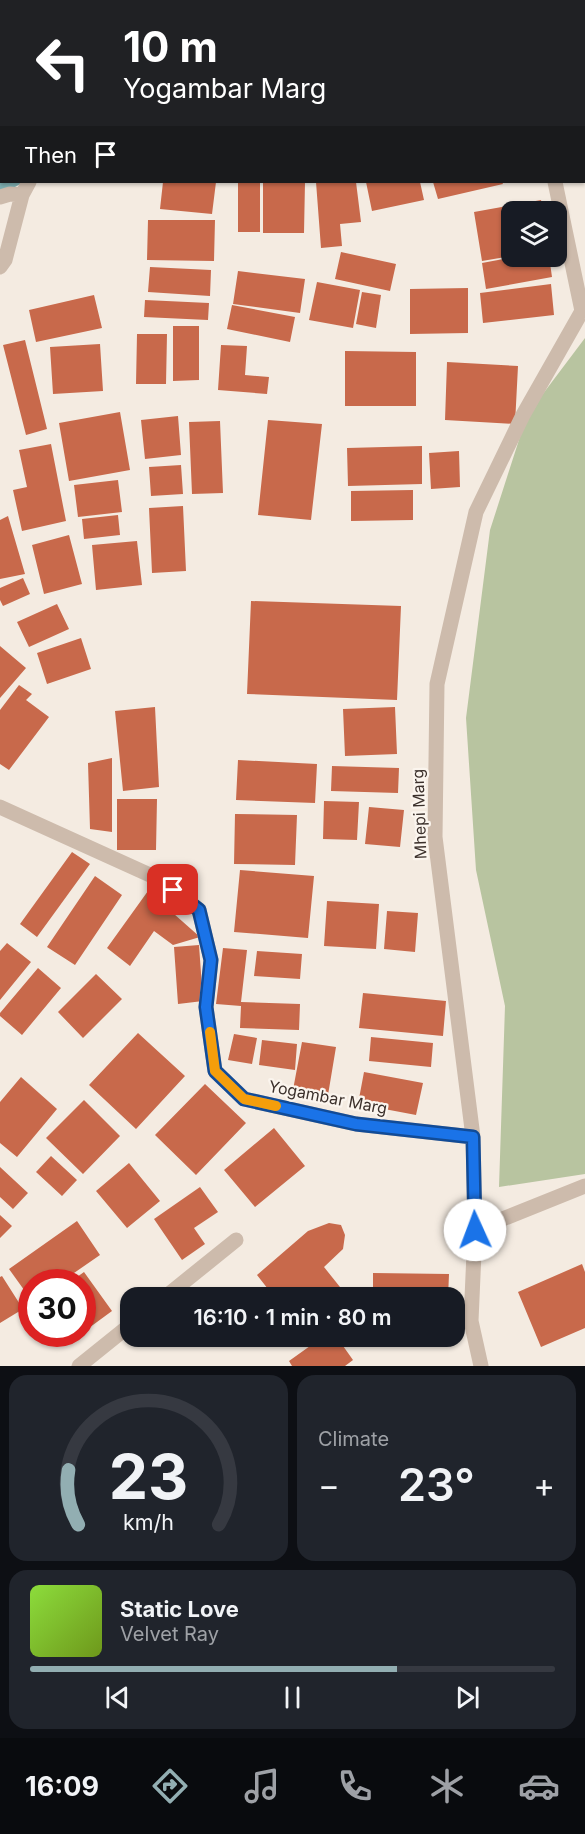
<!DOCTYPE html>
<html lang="en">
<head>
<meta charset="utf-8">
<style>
	body { margin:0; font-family:Inter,sans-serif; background:#20242c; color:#f1f3f6; height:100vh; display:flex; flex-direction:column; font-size:22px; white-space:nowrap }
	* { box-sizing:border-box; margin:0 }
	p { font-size:20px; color:#9ea1a6 }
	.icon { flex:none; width:33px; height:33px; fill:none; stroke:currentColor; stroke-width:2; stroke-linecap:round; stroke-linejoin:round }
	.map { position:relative; height:1366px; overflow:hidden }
	.side { display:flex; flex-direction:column; gap:9px; padding:9px; background:#0d0f14; flex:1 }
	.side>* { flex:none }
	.guide { position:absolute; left:0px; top:0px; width:585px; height:183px; box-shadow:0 2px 4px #0004; background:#202124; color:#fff; overflow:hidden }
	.fabs { position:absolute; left:501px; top:201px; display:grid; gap:12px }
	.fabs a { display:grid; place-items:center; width:66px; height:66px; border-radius:12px; background:#171b24; box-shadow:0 2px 4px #0004; font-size:30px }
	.speed { position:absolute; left:18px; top:1269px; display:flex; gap:12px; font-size:30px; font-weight:700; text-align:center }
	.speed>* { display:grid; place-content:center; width:78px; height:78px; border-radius:50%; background:#171b24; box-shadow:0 2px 4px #0004; line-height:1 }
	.speed .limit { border:9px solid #d22; background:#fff; color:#111 }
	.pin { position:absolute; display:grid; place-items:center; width:51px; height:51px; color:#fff; margin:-26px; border-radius:12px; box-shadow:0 3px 9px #0006 }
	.me { position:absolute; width:66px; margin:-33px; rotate:358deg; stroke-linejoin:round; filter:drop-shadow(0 0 4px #0008) }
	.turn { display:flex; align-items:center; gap:21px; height:126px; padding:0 24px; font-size:27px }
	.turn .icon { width:78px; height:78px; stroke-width:2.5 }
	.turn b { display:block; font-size:42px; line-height:51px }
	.then { display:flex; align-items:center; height:57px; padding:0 24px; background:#0003; gap:12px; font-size:22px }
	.big { font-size:45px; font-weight:600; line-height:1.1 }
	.side .tile { flex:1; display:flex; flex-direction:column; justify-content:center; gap:9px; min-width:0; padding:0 21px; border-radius:18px; background:#20242c }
	.side .dial { align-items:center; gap:0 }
	.dial svg { height:156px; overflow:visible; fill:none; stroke:#363941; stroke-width:7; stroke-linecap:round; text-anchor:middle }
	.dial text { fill:#f1f3f6; stroke:none }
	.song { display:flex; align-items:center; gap:18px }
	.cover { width:72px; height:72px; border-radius:9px; background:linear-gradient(135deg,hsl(90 70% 55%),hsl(80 70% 35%)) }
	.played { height:6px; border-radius:3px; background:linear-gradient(90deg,#92aeb2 70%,#363941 70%) }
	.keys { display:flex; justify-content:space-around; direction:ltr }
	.heat { display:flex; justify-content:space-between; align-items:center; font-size:33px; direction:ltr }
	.side .tiles { flex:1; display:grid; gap:9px; grid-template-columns:1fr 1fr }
	.tile:last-child { grid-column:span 2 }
	.trip { position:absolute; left:120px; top:1287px; width:345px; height:60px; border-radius:18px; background:#171b24; box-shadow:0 2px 4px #0004; font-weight:600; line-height:60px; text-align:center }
	.dock { display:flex; height:96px; justify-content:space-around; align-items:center; background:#090b0e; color:#9ea1a6 }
	.dock .icon { width:42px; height:42px }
	.dock .on { color:#92aeb2 }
	.dock b { font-size:27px; color:#f1f3f6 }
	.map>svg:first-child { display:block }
</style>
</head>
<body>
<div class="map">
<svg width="585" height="1366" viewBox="0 0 585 1366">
	<rect width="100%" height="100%" fill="#f4ebe1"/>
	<path fill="#b8c4a0" d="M585,338V1174L499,1187L505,1006L476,870L466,718L490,530L527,415Z"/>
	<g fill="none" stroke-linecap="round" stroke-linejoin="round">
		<path stroke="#7fb0b2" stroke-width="76" d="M99,2L100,0
			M0,152L2,147"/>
	</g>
	<path fill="#c8694b" d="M163,182H216L212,214L160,209Z
		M238,182H260V232H238Z
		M263,182H305L304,233H263Z
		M316,182H356L361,222L340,224L342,246L321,248Z
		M366,182H420L424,200L372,211Z
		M433,182H502L503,184L438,199Z
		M541,200L544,212H512V256L482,261L474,212Z
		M148,220H215L214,261L147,260Z
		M341,252L396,264L390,291L335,279Z
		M519,256H549L552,277L486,289L482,263Z
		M150,267L211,270L210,296L148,292Z
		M238,271L305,279L300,313L233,304Z
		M317,282L360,290L353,328L309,320Z
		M551,284L554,315L483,323L480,293Z
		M468,288V333L410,334V289Z
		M362,292L381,295L376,328L356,324Z
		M94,295L102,328L36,342L29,310Z
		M145,300L209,303L208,320L144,317Z
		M232,305L295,317L290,342L227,329Z
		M173,326H199V380L173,381Z
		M137,334H167L166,384H136Z
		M25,340L47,429L26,435L3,345Z
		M100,344L103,391L53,394L50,347Z
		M221,345L247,346L245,375L269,377L267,394L218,390Z
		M345,351L416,352V406H345Z
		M447,362L518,366L515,424L445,420Z
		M120,412L130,470L69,481L59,423Z
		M178,416L181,455L145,459L141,420Z
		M268,420L322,424L311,520L258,515Z
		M220,421L223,493L192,494L189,422Z
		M51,444L66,521L22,531L13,490L27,487L19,450Z
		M422,446V484L348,486L347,448Z
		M459,451L460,487L431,489L429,453Z
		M181,465L183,494L151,496L149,467Z
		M118,480L122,512L78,517L74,485Z
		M413,490V520L351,521V491Z
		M183,506L186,571L152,573L149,508Z
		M118,515L120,535L84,539L82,519Z
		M8,516L25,574L0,579V520Z
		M69,535L82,584L44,594L32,545Z
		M137,541L142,585L96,590L92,545Z
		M23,578L30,594L3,606L0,600V588Z
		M251,601L401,606L397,700L247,694Z
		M57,604L69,629L29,647L17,622Z
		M81,638L91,669L47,684L37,653Z
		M0,646L26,668L0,698Z
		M19,685L32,694L26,700L49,717L9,770L0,764V710Z
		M155,707L159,787L123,791L115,711Z
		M395,707L397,754L345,756L343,709Z
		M112,758V832L90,829L88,763Z
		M238,760L317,764L315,803L236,800Z
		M332,766L399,768L398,793L331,791Z
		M117,799H157L156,850H117Z
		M324,801L359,802L357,840L323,839Z
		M369,807L404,810L400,847L365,844Z
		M235,814L297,815L295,865L234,864Z
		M72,852L90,864L37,937L20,924Z
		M240,870L314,876L308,938L234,932Z
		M95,876L122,895L75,965L47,947Z
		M148,891L200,937L173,945L154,931L130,966L107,948Z
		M327,901L379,904L376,949L324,946Z
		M387,911L418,913L415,952L384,949Z
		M7,943L31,962L0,1000V951Z
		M199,945L203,1001L178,1004L174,947Z
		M223,948L247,950L241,1002L300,1004L299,1030L240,1028L241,1006L216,1004Z
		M257,951L302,954L300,979L254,976Z
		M38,968L61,988L22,1035L0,1016V1013Z
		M96,974L122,999L83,1038L58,1012Z
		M363,993L446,1001L443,1036L359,1028Z
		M138,1033L185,1076L136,1129L89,1085Z
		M234,1034L257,1038L252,1064L228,1060Z
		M371,1037L433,1043L431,1067L369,1061Z
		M262,1040L297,1044L295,1070L259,1065Z
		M302,1042L336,1047L327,1101L292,1095Z
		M364,1072L423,1083L416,1115L358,1104Z
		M21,1077L57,1109L17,1157L0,1143V1102Z
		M205,1084L246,1123L196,1175L155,1135Z
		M84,1100L120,1136L83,1174L46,1138Z
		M274,1128L305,1166L255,1207L224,1170Z
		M51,1156L77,1180L62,1196L36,1172Z
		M129,1163L160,1201L127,1228L96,1191Z
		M0,1167L28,1193L13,1209L0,1197Z
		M200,1187L218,1212L194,1228L205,1244L182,1260L154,1219Z
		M0,1215L12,1226L0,1238Z
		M77,1221L100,1255L61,1282H32V1301L9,1269Z
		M329,1223L341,1225L345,1235L343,1249L324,1267L340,1287L330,1298H275L257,1275L308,1231Z
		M582,1264L585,1272V1328L541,1347L518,1292Z
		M84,1272L112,1311L82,1333V1282H70Z
		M373,1273L449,1274L448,1298H373Z
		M2,1276L23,1309L0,1323V1277Z
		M324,1336H336L353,1360L345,1366H292L289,1361Z"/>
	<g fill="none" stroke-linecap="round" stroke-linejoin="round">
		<path stroke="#cdbbac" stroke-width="15" d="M516,0V2
			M71,2L73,0
			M130,2L131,0
			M0,101L2,99
			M555,182L582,311
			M0,197L10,194L22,195L29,182
			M0,267L5,260L22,195
			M0,807L161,880L199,910L211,960L206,1007L215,1071L244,1099L356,1124L473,1137
			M475,1230L585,1186
			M164,1298L236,1240
			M79,1366L130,1325
			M481,1366L471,1321L475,1230L473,1137L435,837L437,684L476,512L523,415L582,311L585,310"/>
	</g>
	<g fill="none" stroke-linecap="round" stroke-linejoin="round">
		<defs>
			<path id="route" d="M173,890L199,910L211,960L206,1007L215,1071L244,1099L356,1124L473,1137L475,1230"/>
		</defs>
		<use href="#route" stroke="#114b97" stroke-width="15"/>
		<use href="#route" stroke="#1a73e8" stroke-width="10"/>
		<path stroke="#f59e0b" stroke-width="10" d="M210,1032L215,1071L244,1099L276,1106"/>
	</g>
	<g text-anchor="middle" stroke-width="4.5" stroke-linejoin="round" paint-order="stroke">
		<g font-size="16" fill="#3b302b" stroke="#fbf5ee">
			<text transform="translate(419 814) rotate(-92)" y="6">Mhepi Marg</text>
			<text transform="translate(328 1097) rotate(11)" y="6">Yogambar Marg</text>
		</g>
	</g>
</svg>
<div class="fabs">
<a><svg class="icon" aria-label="layers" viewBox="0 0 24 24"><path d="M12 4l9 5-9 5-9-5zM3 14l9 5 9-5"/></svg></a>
</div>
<div class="speed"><div class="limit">30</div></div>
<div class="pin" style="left:173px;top:890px;background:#d93025"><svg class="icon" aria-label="arrive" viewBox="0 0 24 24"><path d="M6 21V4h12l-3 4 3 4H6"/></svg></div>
<svg class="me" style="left:475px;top:1230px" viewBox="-20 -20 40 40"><circle r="19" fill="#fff"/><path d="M0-13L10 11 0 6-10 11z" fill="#1a73e8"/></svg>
<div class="trip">16:10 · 1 min · 80 m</div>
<div class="guide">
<div class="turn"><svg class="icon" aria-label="left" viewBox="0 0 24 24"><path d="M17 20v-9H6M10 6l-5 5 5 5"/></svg><div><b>10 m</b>Yogambar Marg</div></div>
<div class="then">Then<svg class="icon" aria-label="arrive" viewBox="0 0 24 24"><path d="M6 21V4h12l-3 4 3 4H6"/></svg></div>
</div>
</div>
<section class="side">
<div class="tiles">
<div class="tile dial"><svg viewBox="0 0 100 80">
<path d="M14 69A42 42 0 1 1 86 69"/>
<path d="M14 69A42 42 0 0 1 9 41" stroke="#92aeb2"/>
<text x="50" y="56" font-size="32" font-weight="700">23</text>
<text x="50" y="72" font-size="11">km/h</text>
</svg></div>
<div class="tile"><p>Climate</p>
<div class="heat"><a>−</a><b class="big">23°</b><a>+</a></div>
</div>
<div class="tile">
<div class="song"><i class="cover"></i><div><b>Static Love</b><p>Velvet Ray</p></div></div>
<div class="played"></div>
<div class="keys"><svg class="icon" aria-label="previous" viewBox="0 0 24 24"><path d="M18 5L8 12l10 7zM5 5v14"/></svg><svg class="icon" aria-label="pause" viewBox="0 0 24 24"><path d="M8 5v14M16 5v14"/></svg><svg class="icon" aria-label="next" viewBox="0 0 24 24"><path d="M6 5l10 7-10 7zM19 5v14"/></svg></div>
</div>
</div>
</section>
<nav class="dock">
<b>16:09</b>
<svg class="icon on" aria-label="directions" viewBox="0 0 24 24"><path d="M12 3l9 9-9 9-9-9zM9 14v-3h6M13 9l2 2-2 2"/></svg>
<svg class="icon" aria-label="music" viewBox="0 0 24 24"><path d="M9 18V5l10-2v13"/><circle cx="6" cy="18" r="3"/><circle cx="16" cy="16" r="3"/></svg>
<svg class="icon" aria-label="phone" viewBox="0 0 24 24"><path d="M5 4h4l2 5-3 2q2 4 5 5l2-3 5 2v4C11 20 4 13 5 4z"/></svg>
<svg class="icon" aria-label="climate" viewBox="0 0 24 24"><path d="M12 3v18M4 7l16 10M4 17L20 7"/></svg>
<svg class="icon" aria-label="car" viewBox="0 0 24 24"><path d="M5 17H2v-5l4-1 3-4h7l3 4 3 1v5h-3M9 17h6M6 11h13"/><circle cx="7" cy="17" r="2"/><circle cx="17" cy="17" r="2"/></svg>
</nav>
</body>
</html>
